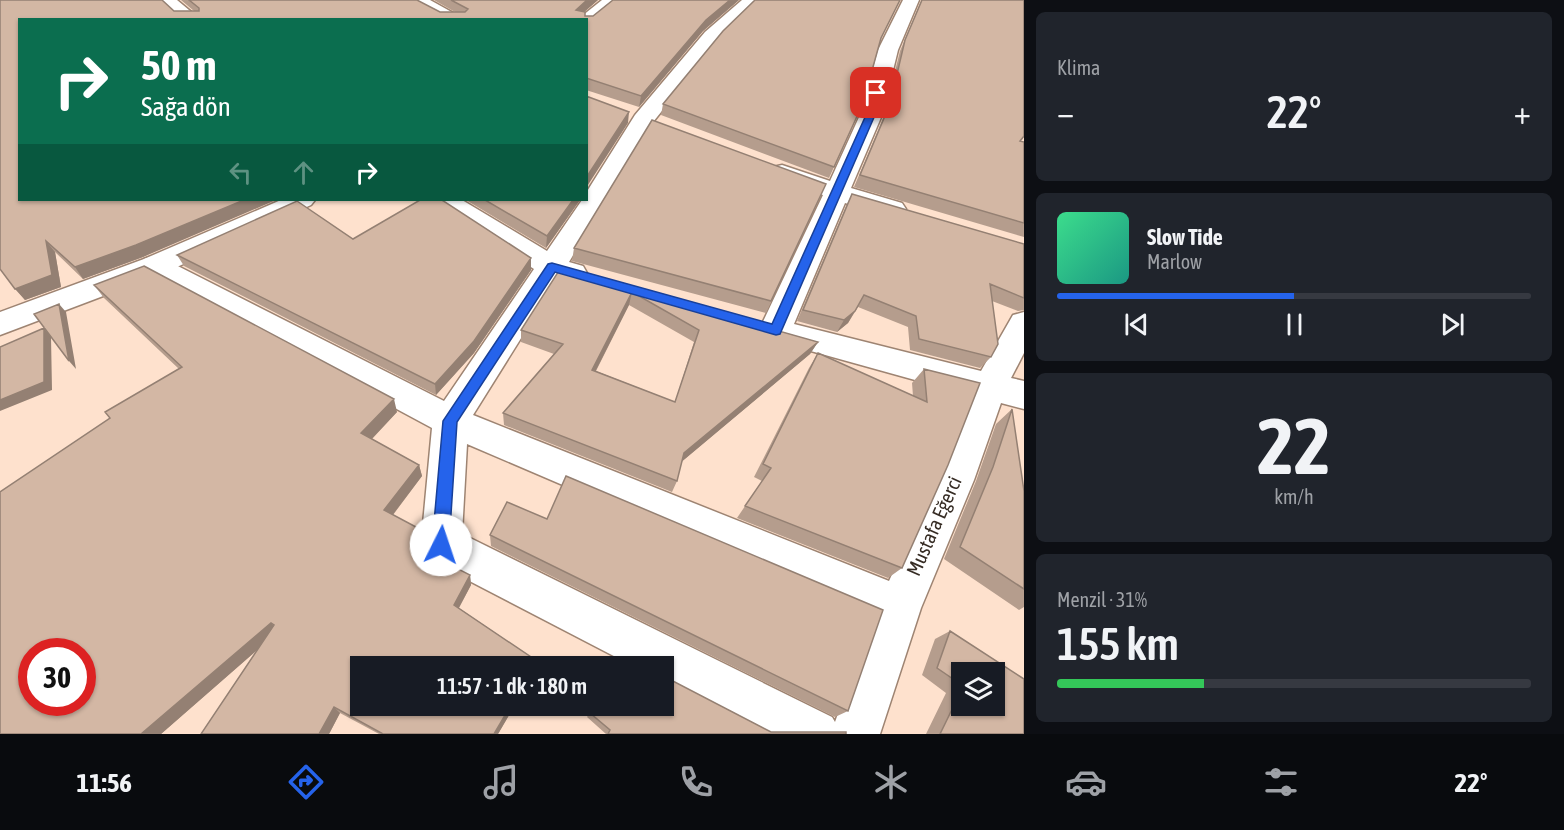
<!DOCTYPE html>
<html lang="tr">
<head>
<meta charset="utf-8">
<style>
	body { margin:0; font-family:"Asap Condensed",sans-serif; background:#20242c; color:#f1f3f6; height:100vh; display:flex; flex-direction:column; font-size:22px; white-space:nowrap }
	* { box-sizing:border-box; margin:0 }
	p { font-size:20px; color:#9ea1a6 }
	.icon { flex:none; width:33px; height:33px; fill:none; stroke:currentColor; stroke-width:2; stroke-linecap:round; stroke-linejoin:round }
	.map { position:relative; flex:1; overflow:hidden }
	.details { display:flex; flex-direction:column; gap:12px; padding:12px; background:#0d0f14; width:540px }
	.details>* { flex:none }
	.banner { position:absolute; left:18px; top:18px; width:570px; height:183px; border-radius:0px; box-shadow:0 2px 4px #0004; background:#0b6e4f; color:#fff; overflow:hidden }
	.fabs { position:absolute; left:951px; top:662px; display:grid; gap:12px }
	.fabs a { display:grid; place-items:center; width:54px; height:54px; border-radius:0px; background:#171b24; box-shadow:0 2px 4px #0004; font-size:30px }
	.speed { position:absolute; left:18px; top:638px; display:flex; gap:12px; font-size:30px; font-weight:700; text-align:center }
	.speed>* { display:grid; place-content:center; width:78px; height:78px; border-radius:50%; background:#171b24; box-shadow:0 2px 4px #0004; line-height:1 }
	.speed .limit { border:9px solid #d22; background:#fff; color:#111 }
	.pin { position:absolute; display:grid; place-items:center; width:51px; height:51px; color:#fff; margin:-26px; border-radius:12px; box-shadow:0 3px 9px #0006 }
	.me { position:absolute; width:66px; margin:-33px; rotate:4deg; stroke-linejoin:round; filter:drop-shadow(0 0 4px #0008) }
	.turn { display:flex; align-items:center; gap:21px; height:126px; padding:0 24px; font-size:27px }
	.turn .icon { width:78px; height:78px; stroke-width:2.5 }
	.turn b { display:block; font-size:42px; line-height:51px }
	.lanes { display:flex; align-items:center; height:57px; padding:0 24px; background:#0003; justify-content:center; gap:30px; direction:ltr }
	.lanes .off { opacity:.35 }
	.big { font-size:45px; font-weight:600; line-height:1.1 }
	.details .card { flex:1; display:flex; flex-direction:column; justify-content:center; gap:9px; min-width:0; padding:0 21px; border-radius:9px; background:#20242c }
	.details .dial { align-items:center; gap:0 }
	.dial b { font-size:78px; line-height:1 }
	.song { display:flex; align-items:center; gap:18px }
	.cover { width:72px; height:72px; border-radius:9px; background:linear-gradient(135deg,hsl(150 70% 55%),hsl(170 70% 35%)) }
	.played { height:6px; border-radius:3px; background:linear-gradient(90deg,#2563eb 50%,#363941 50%) }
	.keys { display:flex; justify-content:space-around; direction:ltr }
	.heat { display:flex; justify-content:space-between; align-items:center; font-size:33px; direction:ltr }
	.charge { height:9px; border-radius:4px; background:linear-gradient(90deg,#34c759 31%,#363941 0) }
	.trip { position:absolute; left:350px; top:656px; width:324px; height:60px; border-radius:0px; background:#171b24; box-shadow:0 2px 4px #0004; font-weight:600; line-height:60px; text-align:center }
	.dock { display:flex; height:96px; justify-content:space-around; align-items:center; background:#090b0e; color:#9ea1a6 }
	.dock .icon { width:42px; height:42px }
	.dock .on { color:#2563eb }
	.dock b { font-size:27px; color:#f1f3f6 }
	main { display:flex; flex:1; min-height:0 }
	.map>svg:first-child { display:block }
</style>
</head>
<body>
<main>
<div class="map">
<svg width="1024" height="734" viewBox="0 0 1024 734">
	<rect width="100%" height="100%" fill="#fee1cd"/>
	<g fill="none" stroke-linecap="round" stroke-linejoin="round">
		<defs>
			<path id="street" d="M158,0H177L201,20H180Z
				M409,0H430L466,20H442L411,4Z
				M742,0H760L719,40L653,122L569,262L583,266L587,273L583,280L573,283L558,279L473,415L889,581L936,479L969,395L764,338L759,330L823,195L773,177L770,172L773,167L782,165L830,181L860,115L878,50L903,0H919L898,50L882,115L851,188L902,203L906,209L902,215L893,217L845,203L794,324L981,371L1013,315L1024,312V353L1011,378L1024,381V409L1001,403L974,480L921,608L880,734H764L663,682V666H633L427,559L421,545L432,428L144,273L140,266L144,259L154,256L164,259L444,401L534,269L436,205L433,200H462L547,251L582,200H586V193L635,115L705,32ZM467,444L873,618L835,722L832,717L462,534Z"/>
			<path id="secondary" d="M602,0H621L592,24L586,25V20H577Z
				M281,200H315L311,205L164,273L0,335V312L144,259Z"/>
		</defs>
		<use href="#street" stroke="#9e8472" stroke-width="3"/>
		<use href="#secondary" stroke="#9e8472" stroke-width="3"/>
		<use href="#street" fill="#fff" fill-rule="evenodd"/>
		<use href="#secondary" fill="#fff" fill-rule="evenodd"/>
	</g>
	<path fill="#b59d8d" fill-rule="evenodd" d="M181,0H417L440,12H455L434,0H598L584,12L585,16H593L613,0H739L703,31L639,107L586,90V20L143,257L83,279L55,252L61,287L25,300L0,269L174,11H194Z
		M900,0L880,41L863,103L829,178L661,115L663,104Z
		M921,0H1024V137L1021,141L1024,142V237L854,187L884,116L900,51L921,1Z
		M826,184L766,313L572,261L574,248Z
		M852,194L1024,244V310L1018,311L992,301L991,357L980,368L910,350L908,327L858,307L848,323L837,332L797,321L846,206Z
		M466,200H580L546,248Z
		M353,239L531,258V270L474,353L436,395L184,266L177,255Z
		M560,269L818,342L810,354L681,462L677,481L672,492L504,425L503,413L554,354L521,342V330ZM629,305L694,342L675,402L596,371Z
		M94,285L397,412L372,439L419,465L422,476L393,515L419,537V543L423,551L470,575L471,585L459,608L537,661V666H360V705H515L498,734H379L340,713L329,734H201L257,650L161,734H0L110,418L179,369L104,298Z
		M818,353L913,396L912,383L924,369L980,383L902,568L888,578L737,518L762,481L754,477L809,368Z
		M1012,409L1024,491V607L1019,610L944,559L976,481L996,424Z
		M490,535L848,711L835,717L491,546Z
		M950,631L1024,734H926L946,693L922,675L935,639ZM962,672L994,705H962Z
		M667,678L771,732L846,734H606L587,717L595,705Z"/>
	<path fill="#948073" d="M587,0H598L575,20L576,10Z
		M730,0H739L703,31L639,107L641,96L706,20Z
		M629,112L628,123L586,188V178Z
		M244,200H276L143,257L83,279L75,267Z
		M573,200H580L546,248L547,236Z
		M46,241L55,252L61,287L25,300L15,289Z
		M531,258V270L474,353L436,395L435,384Z
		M632,292L629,305L590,382L592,370Z
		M59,304L66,312L76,369L69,361Z
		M855,311L848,323L837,332L844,320Z
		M44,328L51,337L52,390L0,411V400Z
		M818,342L810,354L679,464L684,453Z
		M394,399L397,412L366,445L361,433Z
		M419,465L422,476L388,521L384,510Z
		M416,527L419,537V546L416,536Z
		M470,575L471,585L456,613L454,605Z
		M271,623L279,631L161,734H141Z
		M511,705H515L498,734H494Z
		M334,707L340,713L329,734H319Z"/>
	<path fill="#d3b7a4" stroke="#948073" stroke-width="1.5" fill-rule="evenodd" d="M0,0H162L174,11H199V8L189,0H417L440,12H465L468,9L451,0H587L576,10L585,12V16H593L613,0H730L706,20L641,96L586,78V20H20V200H244L136,245L75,267L46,241L52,275L15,289L0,269Z
		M755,0H900L881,38L863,103L834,167L663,104L723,31Z
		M922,0H1024V136L1020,141L1024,142V223L860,175L890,104L905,40Z
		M586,96L629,112L586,178Z
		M652,120L826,184L771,301L574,248Z
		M852,194L1024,244V298L990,284L998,344L991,357L919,339L916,316L864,295L855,311L844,320L803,310Z
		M420,200H442L531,258L474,341L435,384L177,255L297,201L353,239Z
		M485,200H573L547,236Z
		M144,266L394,399L361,433L419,465L384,510L416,527V536L423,551L470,575L454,605L537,661L534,666H360V705H511L494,734H383L334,707L319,734H201L274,625L271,623L141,734H0V492L110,418L105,412L182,367L94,285ZM32,651H82V702H32Z
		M560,269L818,342L684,453L677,481L503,413L563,344L521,330ZM632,292L699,330L675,402L592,370Z
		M59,304L69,361L34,314Z
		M44,328V382L0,400V347Z
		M818,353L927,402L924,369L980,383L948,465L902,568L745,506L771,468L763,464Z
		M1012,409L1024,491V589L960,547L993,467Z
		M566,476L883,610L848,711L490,535L507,502L547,519Z
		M950,631L1024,679V734H940L962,689V705H994V672H962V685L937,668Z
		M626,657L637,662H665L667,678L771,732H846V734H608L610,730L590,713L595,705H663V666H620Z"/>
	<path fill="#2563eb" stroke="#184099" stroke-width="1.5" d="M873,91L881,93L875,115L780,334L776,335L555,272L457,422L449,545L447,551L441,553L435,551L432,545L443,421L548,264L552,263L772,324L866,115Z"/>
	<g text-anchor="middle" stroke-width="5" stroke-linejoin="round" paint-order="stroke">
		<g font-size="20" fill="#362c24" stroke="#fff">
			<text transform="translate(934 526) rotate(-66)" y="7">Mustafa Eğerci</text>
		</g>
	</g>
</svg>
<div class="fabs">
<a><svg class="icon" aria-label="layers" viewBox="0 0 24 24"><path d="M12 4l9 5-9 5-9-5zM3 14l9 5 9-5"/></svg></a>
</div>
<div class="speed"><div class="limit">30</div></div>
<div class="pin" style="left:876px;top:93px;background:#d93025"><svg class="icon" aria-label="arrive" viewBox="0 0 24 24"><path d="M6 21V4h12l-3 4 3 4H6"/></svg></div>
<svg class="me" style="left:441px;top:545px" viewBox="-20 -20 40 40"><circle r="19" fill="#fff"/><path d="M0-13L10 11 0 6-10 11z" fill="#2563eb"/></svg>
<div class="trip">11:57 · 1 dk · 180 m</div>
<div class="banner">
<div class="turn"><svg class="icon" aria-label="right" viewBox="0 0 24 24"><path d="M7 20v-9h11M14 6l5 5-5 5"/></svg><div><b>50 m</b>Sağa dön</div></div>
<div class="lanes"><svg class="icon off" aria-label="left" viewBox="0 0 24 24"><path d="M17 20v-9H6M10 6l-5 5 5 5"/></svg><svg class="icon off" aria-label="ahead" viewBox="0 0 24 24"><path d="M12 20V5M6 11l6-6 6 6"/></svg><svg class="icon" aria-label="right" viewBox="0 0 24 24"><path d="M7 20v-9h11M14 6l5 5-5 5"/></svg></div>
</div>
</div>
<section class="details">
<div class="card"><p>Klima</p>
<div class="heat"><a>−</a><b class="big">22°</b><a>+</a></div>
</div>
<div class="card">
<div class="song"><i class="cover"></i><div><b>Slow Tide</b><p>Marlow</p></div></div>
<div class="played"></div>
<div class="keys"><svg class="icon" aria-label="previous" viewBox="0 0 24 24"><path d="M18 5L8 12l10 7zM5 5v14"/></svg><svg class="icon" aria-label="pause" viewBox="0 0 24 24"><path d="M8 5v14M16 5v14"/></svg><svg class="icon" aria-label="next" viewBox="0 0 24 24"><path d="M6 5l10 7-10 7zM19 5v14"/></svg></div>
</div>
<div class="card dial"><b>22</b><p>km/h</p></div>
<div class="card"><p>Menzil · 31%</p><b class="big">155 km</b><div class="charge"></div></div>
</section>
</main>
<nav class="dock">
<b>11:56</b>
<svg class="icon on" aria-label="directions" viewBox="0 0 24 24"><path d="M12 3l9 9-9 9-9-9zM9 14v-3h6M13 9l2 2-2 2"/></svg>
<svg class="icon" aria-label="music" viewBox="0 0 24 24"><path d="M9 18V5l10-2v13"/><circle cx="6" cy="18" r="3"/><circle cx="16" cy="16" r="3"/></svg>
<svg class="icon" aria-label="phone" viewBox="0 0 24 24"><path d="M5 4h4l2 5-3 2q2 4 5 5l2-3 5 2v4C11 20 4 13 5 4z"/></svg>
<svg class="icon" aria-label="climate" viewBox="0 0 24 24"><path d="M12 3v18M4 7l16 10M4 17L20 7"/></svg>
<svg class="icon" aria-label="car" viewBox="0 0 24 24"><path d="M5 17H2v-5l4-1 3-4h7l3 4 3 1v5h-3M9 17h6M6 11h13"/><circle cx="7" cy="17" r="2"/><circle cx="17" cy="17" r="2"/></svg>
<svg class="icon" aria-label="filters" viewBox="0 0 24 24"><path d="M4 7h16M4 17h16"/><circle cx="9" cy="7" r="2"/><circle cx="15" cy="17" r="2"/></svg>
<b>22°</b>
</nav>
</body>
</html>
